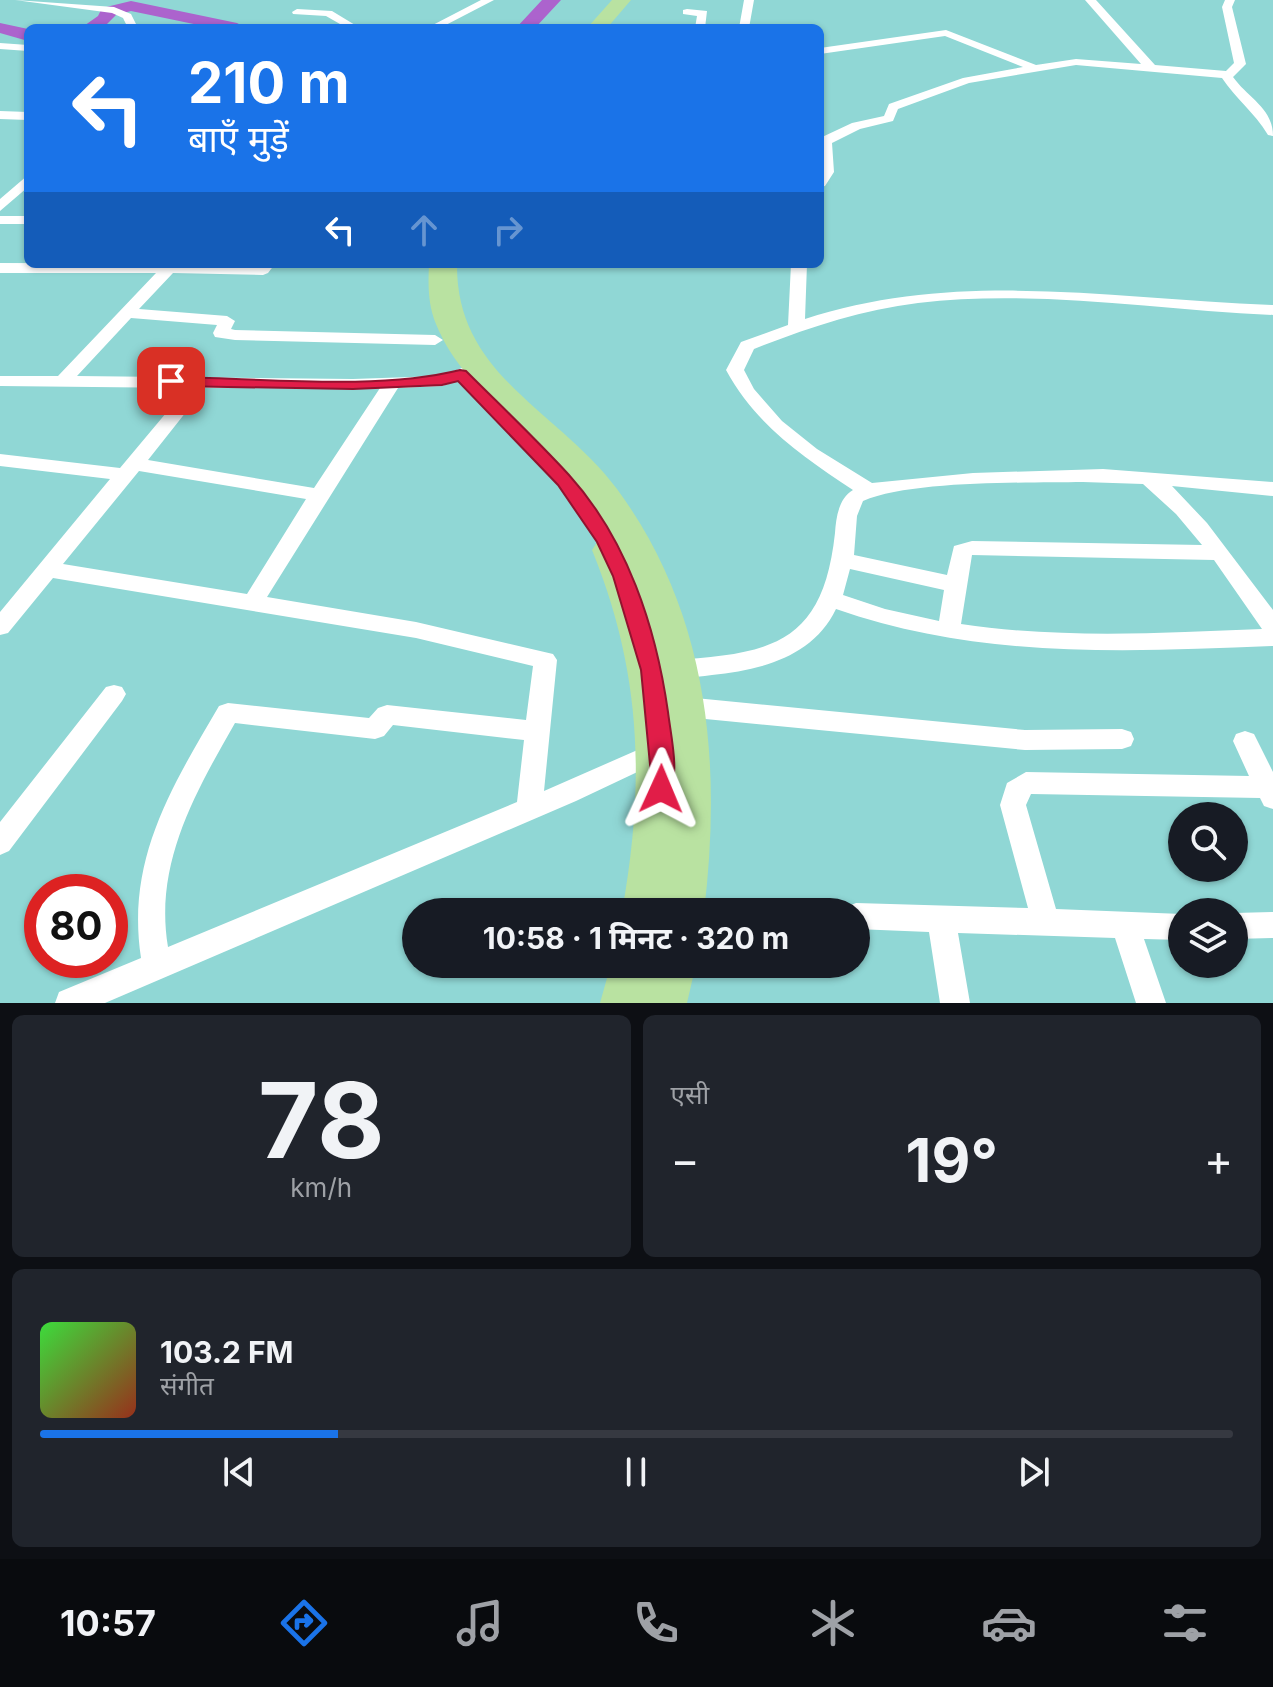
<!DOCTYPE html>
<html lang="hi">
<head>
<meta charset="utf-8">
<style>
	body { margin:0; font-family:Inter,"Noto Sans Devanagari",sans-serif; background:#20242c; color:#f1f3f6; height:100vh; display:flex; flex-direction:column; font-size:30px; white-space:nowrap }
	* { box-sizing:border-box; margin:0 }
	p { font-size:26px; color:#9ea1a6 }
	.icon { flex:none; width:44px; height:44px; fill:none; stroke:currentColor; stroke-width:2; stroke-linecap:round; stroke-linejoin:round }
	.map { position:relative; height:1003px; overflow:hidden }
	.sheet { display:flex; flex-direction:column; gap:12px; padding:12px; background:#0d0f14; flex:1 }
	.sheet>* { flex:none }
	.banner { position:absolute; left:24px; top:24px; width:800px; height:244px; border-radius:12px; box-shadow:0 2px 6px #0004; background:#1a73e8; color:#fff; overflow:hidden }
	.fabs { position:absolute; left:1168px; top:802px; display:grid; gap:16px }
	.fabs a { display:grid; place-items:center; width:80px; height:80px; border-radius:50%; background:#171b24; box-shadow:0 2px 6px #0004; font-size:40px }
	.speed { position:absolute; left:24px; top:874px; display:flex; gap:16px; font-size:40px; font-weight:700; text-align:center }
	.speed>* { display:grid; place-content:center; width:104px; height:104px; border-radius:50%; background:#171b24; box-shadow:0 2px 6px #0004; line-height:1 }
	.speed .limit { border:12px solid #d22; background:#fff; color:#111 }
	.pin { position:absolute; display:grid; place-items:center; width:68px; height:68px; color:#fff; margin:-34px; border-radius:16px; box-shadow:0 4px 12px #0006 }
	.me { position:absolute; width:88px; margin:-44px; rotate:1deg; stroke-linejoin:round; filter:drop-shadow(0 0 6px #0008) }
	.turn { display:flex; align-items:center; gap:28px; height:168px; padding:0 32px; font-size:36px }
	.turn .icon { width:104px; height:104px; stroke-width:2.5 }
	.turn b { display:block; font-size:56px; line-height:68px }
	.lanes { display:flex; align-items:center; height:76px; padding:0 32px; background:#0003; justify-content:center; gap:40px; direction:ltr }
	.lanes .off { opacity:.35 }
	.big { font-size:60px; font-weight:700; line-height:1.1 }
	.sheet .tile { flex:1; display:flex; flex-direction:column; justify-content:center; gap:12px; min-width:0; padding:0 28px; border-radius:12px; background:#20242c }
	.sheet .dial { align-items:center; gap:0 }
	.dial b { font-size:104px; line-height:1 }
	.song { display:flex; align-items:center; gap:24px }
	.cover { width:96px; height:96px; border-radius:12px; background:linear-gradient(135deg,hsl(120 70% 55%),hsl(10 70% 35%)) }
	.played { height:8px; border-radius:4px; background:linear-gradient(90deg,#1a73e8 25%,#363941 25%) }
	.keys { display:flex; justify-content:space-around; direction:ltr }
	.heat { display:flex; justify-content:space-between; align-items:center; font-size:44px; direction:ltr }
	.sheet .tiles { flex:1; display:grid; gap:12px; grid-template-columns:1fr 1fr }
	.tile:last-child { grid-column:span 2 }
	.trip { position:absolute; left:402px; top:898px; width:468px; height:80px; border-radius:40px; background:#171b24; box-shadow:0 2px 6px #0004; font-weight:700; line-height:80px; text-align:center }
	.tabs { display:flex; height:128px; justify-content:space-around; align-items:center; background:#090b0e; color:#9ea1a6 }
	.tabs .icon { width:56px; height:56px }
	.tabs .on { color:#1a73e8 }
	.tabs b { font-size:36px; color:#f1f3f6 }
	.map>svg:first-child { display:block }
</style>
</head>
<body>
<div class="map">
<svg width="1273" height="1003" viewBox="0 0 1273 1003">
	<rect width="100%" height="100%" fill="#90d7d5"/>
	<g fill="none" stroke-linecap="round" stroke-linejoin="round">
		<path fill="#ac63cd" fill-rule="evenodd" d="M542,0H561L535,28H516Z
			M131,1L237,23L246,28H213L131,11L116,15L103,28H81L98,16L102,8Z
			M0,23L28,29V41L0,33Z"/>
		<path fill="#fff" fill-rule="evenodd" d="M15,0L114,7L131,14L138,28H128L123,18L112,13Z
			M481,0H494L440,28H427Z
			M744,0H754L749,28H739Z
			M1085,0H1096L1155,65L1226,71L1234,63L1222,7L1225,0H1235L1232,7L1246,64L1233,77C1248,98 1273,108 1273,136L1268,135C1254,112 1236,99 1222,78L1076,65L969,83L898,109L893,121L860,129L832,143L834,172L825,186L820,187V138L852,123L884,116L889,104L963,78L1023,67L945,36L820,54V48L946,30L1036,65L1076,59L1141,64Z
			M297,9L332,11L360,28H347L326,16L293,14L292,12Z
			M687,9L707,11L705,28H695L697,16L683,14V10Z
			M0,43L28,45V51L0,49Z
			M0,111L28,112V120L0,119Z
			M28,175V187L0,211V199Z
			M0,216H28V224H0Z
			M0,263L275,264L268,273L263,275L173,273L139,309L227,316L235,321L231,329L235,330L435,335L443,340L435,345L235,340L215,337L213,333L217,325L131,318L77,376L353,379L440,376L473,364H485L488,368L485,372L442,386L398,388L267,597L416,622L553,654L557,660L544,791L658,741L667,744L670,751L667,758L576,801L105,1003H55L59,992L141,958C126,860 171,788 219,706L228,703L369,718L378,708L387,705L526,720L533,666L416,638L53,578L8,633L0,635V612L110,479L0,466V454L120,468L187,388L0,386V376H58L156,273H0ZM205,388H380L314,488L148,460ZM139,471L306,499L247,594L63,564ZM235,723L375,739L384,736L393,725L524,740L517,802L168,947C154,864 195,793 235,723Z
			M791,264H807L805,319C959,269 1115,299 1273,305V315C1155,310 1036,289 918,303C861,310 807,328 754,349L744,370L754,389L782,421L817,449L872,483L973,473L1103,469L1273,482V496L1172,486L1207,523L1273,610V646C1124,652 979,659 836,609C813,657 761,670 712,675C696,677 678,680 663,675L659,669L663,663L671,660C772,654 823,644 835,533C836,517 839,498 853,490C802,456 756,425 726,370L741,342L788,325ZM1083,482L1143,484L1176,514L1202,545L972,541L954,546L947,575L854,555L857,516L863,501C913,480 1026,483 1083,482ZM972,555L1214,560L1262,629C1162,633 1061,639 961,624ZM850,569L944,590L939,621L885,609L843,595Z
			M114,685L122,687L126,694L122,701L9,851L0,855V822L106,687Z
			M685,697L1025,730L1122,729L1131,732L1134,739L1131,746L1122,749L1025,750L685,717L677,714L673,707L677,700Z
			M1245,731L1254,734L1273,772V809L1264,806L1260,798L1031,794L1026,805L1056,909L1182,914V940L1144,939L1166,1003H1136L1115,938L958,933L970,1003H940L929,932L856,929V912H844L846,907L856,903L1028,908L1000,805L1007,783L1026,772L1249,776L1233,741L1236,734Z
			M1273,912V938L1234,939V913Z"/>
		<path fill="#b9e2a1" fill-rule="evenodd" d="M612,0H631L607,28H587Z
			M429,264H457C456,376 557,409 617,489C709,614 722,762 704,912H622C645,782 642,673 592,550L598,541L611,537C592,504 570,476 543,450C504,412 457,376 436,324C428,305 428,285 429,264Z
			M611,964H696L687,1003H600Z"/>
	</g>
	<path fill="#e11d48" stroke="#92132f" stroke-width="2" d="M460,370L466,371C500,405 536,439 569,475C627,539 656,627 668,712C671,737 680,773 669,796L661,799L653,796L641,670L613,576L597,542L558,485L458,381L442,385L353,389L171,386L163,381L171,377C260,378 376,391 460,370Z"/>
</svg>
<div class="fabs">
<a><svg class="icon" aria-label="search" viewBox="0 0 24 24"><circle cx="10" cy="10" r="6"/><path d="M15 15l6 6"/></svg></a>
<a><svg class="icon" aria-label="layers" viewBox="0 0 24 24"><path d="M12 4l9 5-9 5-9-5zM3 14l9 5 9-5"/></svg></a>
</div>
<div class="speed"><div class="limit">80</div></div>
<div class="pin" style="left:171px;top:381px;background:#d93025"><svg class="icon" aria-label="arrive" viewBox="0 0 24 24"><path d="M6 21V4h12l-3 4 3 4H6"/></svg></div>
<svg class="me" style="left:661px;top:789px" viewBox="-20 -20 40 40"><path d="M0-17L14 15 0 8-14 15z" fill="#e11d48" stroke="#fff" stroke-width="4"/></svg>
<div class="trip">10:58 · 1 मिनट · 320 m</div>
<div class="banner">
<div class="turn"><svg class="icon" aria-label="left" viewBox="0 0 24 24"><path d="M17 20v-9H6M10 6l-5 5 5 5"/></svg><div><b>210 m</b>बाएँ मुड़ें</div></div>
<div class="lanes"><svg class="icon" aria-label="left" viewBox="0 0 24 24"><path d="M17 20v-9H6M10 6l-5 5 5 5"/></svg><svg class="icon off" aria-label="ahead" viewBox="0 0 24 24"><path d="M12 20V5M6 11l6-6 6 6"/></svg><svg class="icon off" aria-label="right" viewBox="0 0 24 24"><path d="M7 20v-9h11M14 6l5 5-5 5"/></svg></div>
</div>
</div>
<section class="sheet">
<div class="tiles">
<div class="tile dial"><b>78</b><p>km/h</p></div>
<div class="tile"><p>एसी</p>
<div class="heat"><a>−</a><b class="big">19°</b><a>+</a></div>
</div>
<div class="tile">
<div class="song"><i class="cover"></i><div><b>103.2 FM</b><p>संगीत</p></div></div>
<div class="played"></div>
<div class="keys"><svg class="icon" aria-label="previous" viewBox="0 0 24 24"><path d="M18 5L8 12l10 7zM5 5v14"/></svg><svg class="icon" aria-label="pause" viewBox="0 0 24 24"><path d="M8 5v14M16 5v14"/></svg><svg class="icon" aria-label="next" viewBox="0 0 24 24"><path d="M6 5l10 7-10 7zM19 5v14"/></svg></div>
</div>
</div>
</section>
<nav class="tabs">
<b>10:57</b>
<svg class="icon on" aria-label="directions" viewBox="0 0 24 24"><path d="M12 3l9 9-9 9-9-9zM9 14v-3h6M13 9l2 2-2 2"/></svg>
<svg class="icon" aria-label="music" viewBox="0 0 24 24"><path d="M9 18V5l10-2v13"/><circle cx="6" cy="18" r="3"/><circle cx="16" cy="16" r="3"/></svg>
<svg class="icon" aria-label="phone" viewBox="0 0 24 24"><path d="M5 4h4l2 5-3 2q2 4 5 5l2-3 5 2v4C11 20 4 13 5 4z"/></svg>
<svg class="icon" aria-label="climate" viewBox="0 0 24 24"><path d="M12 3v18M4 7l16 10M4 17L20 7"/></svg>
<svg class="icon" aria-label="car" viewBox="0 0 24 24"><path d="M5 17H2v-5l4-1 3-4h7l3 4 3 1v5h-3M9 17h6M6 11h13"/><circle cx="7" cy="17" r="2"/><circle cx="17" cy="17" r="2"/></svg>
<svg class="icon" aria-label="filters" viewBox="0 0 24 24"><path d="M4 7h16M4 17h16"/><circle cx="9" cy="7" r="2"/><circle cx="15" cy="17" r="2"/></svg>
</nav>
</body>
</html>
